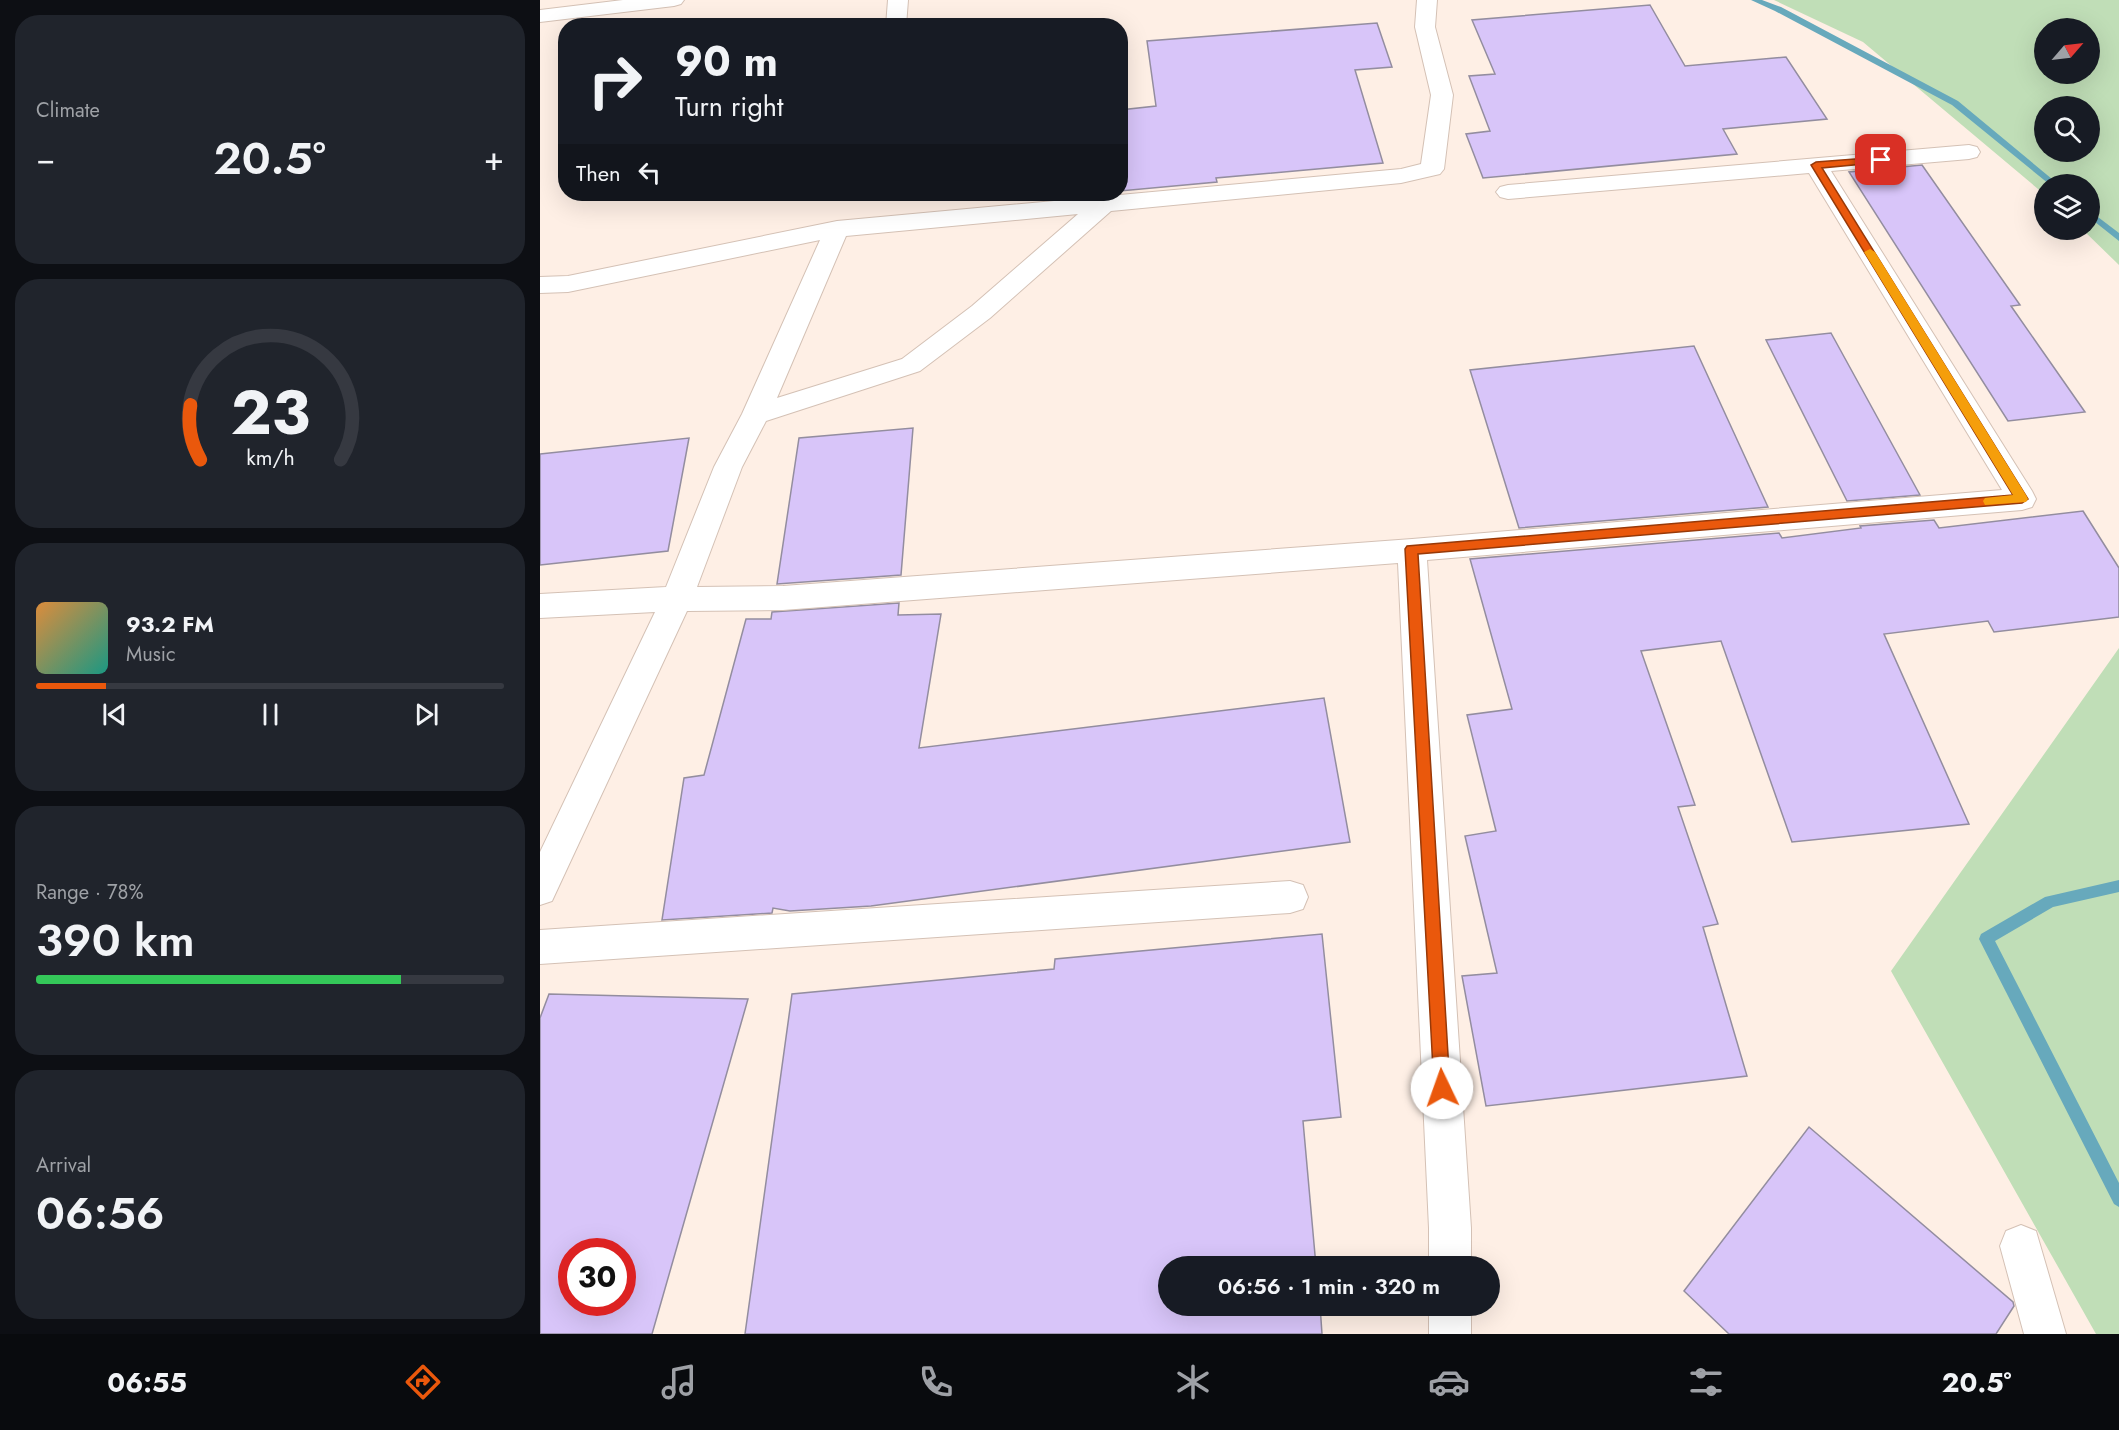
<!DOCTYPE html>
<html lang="en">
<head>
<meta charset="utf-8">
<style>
	body { margin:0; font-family:Jost,sans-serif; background:#20242c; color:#f1f3f6; height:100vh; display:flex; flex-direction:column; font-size:22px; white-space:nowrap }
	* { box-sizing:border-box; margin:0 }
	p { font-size:20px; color:#9ea1a6 }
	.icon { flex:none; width:33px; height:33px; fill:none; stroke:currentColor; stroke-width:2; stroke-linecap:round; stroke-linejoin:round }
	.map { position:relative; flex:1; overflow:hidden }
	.sheet { display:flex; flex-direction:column; gap:15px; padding:15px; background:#0d0f14; width:540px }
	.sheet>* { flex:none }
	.banner { position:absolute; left:18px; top:18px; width:570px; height:183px; border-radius:24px; box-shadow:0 6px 24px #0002; background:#171b24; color:#f1f3f6; overflow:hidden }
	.needle { width:39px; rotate:62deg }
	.tools { position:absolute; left:1494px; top:18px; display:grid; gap:12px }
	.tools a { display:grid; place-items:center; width:66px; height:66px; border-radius:50%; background:#171b24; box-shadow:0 6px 24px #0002; font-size:30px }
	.speed { position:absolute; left:18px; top:1238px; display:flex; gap:12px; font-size:30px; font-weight:700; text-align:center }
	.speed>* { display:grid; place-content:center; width:78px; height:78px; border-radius:50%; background:#171b24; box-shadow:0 6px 24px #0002; line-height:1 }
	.speed .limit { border:9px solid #d22; background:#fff; color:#111 }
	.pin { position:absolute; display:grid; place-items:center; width:51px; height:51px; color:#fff; margin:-26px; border-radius:12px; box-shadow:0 3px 9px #0006 }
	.me { position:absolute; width:66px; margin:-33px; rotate:357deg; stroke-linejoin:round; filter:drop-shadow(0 0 4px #0008) }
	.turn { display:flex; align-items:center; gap:21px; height:126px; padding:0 18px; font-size:27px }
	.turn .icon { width:78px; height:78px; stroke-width:2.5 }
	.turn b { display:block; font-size:42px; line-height:51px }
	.then { display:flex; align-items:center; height:57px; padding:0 18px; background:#0003; gap:12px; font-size:22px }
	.big { font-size:45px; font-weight:600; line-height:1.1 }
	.sheet .card { flex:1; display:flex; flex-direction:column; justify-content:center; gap:9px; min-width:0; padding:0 21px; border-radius:24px; background:#20242c }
	.sheet .dial { align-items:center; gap:0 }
	.dial svg { height:156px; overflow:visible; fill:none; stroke:#363941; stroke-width:7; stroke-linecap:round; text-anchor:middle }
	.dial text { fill:#f1f3f6; stroke:none }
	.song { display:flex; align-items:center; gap:18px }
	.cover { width:72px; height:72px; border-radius:9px; background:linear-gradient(135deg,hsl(30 70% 55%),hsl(170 70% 35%)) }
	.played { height:6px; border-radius:3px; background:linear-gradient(90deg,#ea580c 15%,#363941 15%) }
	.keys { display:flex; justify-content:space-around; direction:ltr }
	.heat { display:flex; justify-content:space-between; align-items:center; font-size:33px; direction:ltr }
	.charge { height:9px; border-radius:4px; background:linear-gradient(90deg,#34c759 78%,#363941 0) }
	.trip { position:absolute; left:618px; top:1256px; width:342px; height:60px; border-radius:30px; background:#171b24; box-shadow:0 6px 24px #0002; font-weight:600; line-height:60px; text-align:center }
	.tab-bar { display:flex; height:96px; justify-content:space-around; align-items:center; background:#090b0e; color:#9ea1a6 }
	.tab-bar .icon { width:42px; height:42px }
	.tab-bar .on { color:#ea580c }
	.tab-bar b { font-size:27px; color:#f1f3f6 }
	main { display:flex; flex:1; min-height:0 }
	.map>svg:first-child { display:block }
</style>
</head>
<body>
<main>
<section class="sheet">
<div class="card"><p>Climate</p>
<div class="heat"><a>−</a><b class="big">20.5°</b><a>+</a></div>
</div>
<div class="card dial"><svg viewBox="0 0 100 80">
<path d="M14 69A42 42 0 1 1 86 69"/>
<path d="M14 69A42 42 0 0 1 9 41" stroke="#ea580c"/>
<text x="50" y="56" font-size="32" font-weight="700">23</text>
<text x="50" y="72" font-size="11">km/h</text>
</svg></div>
<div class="card">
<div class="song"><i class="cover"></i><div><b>93.2 FM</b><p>Music</p></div></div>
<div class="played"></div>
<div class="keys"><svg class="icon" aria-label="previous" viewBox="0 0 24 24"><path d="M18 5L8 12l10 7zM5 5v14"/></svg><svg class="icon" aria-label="pause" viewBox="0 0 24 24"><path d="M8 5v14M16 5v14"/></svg><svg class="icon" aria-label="next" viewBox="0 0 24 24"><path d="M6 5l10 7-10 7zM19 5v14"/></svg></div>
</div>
<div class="card"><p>Range · 78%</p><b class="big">390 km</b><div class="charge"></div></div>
<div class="card"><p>Arrival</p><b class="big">06:56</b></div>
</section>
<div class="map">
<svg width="1579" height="1334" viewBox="0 0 1579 1334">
	<rect width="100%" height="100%" fill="#feefe5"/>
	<path fill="#c0deb7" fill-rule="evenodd" d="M1234,0H1579V265L1543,230H1550V184H1504V194L1323,42ZM1504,28H1550V74H1504ZM1504,106H1550V152H1504Z
		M1579,648V1334H1556L1351,971Z"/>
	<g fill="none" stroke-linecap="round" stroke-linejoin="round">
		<path fill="#67a9bc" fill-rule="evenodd" d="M1211,0H1222L1241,7L1418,101L1518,184H1509L1412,105L1235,11Z
			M1550,211L1579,233V241L1550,218Z
			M1579,880V892L1513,907L1455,941L1579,1183V1207L1574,1204L1439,939L1441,934L1505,897Z"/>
	</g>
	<path fill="#d8c5f9" stroke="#938d9f" stroke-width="1.5" fill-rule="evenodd" d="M1110,5L1145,66L1246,57L1287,119L1183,129L1197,154L943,178L926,134L950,131L929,76L955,74L932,20Z
		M837,23L852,67L815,70L843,163L676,178L677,182L580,191V110L616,106L607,41Z
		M1382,165L1480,305L1471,306L1545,412L1468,421L1309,172Z
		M1291,333L1380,495L1307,501L1226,340Z
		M1154,346L1228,507L979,528L930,370Z
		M373,428L361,575L237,584L259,438Z
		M149,438L128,551L0,565V454Z
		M1543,511L1579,568V617L1454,632L1448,621L1344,634L1429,824L1252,842L1181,641L1101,651L1155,805L1138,807L1178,924L1163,927L1207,1076L946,1106L922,976L957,973L925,836L956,831L927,715L972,709L930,559L1239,533L1242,538L1321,528L1320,526L1394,520L1399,528Z
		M359,603L358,615L401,614L379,748L784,698L810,842L331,906L250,911L233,908L232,913L122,920L144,778L164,775L206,619H231L232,612Z
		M782,934L801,1117L763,1121L776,1266H628V1305H780L782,1334H205L252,994L514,969L515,959Z
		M9,994L208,999L112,1334H0V1018ZM32,1251H82V1302H32Z
		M1269,1127L1473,1302L1474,1306L1456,1334H1189L1144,1291Z"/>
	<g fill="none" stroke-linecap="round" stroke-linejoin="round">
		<defs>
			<path id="street" d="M83,0H144L141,4L134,6L0,22V10Z
				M348,0H368L366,26H346Z
				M877,0H897L895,27L913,95L904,169L900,174L861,183L571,211L450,318L380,371L226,421L202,467L157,587L243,586L872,539L1462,490L1269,173L968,199L960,197L956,192L960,187L968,185L1429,145L1437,147L1440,152L1437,157L1429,159L1291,171L1492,491L1496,499L1492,507L1482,510L887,560L931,1228V1266H889V1228L858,563L243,610L147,611L12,901L0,905V852L115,612L0,618V594L126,587L174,467L202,414L280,240L28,292L0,293V277L28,276L297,221L861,169L881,164L891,95L875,27ZM538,214L432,306L362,359L237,398L306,236Z
				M750,881L763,885L768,897L763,909L750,913L0,964V930Z
				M1481,1225L1496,1231L1526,1334H1484L1460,1246L1466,1231Z
				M889,1305H931V1334H889Z"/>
		</defs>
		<use href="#street" stroke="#d4c1b5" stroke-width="2"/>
		<use href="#street" fill="#fff" fill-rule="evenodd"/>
	</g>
	<path fill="#ea580c" stroke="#983908" stroke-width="1.5" d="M1341,157L1346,160L1345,162L1282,168L1488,499L1482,503L878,554L910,1088L908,1094L902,1096L896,1094L894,1088L865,549L867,546L1473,495L1271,165L1276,162Z"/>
	<path fill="#f59e0b" d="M1330,249L1335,252L1486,495L1488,499L1486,502L1445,505L1443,501L1445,498L1473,495L1324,252Z"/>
</svg>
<div class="tools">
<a><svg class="needle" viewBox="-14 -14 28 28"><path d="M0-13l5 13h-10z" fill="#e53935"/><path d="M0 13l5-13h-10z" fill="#9ea1a6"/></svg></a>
<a><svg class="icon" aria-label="search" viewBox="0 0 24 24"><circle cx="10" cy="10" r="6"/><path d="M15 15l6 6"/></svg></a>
<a><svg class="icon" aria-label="layers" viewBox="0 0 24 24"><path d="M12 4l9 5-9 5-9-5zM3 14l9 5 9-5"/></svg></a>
</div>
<div class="speed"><div class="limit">30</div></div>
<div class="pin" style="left:1341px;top:160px;background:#d93025"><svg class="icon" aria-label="arrive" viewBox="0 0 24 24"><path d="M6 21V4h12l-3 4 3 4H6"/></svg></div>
<svg class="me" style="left:902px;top:1088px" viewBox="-20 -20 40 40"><circle r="19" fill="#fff"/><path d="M0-13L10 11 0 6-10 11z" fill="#ea580c"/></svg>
<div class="trip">06:56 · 1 min · 320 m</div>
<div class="banner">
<div class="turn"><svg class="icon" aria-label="right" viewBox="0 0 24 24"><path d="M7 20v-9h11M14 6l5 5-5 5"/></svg><div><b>90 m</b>Turn right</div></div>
<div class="then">Then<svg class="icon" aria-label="left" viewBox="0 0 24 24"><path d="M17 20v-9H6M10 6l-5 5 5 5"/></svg></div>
</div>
</div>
</main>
<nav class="tab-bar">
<b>06:55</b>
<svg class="icon on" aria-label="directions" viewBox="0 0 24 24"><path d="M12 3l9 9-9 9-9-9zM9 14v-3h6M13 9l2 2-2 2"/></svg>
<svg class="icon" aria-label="music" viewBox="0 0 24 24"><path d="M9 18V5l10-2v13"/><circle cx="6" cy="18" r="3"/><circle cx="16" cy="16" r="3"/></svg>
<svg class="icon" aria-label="phone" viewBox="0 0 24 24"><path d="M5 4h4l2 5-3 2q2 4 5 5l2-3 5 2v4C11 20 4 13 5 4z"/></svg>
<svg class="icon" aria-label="climate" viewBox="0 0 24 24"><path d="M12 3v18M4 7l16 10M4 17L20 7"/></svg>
<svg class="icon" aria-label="car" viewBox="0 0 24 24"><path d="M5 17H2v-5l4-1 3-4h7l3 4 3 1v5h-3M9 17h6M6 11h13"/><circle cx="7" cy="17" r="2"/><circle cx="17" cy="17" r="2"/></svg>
<svg class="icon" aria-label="filters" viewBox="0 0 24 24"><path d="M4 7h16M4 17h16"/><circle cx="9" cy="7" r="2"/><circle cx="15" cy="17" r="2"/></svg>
<b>20.5°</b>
</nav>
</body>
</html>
